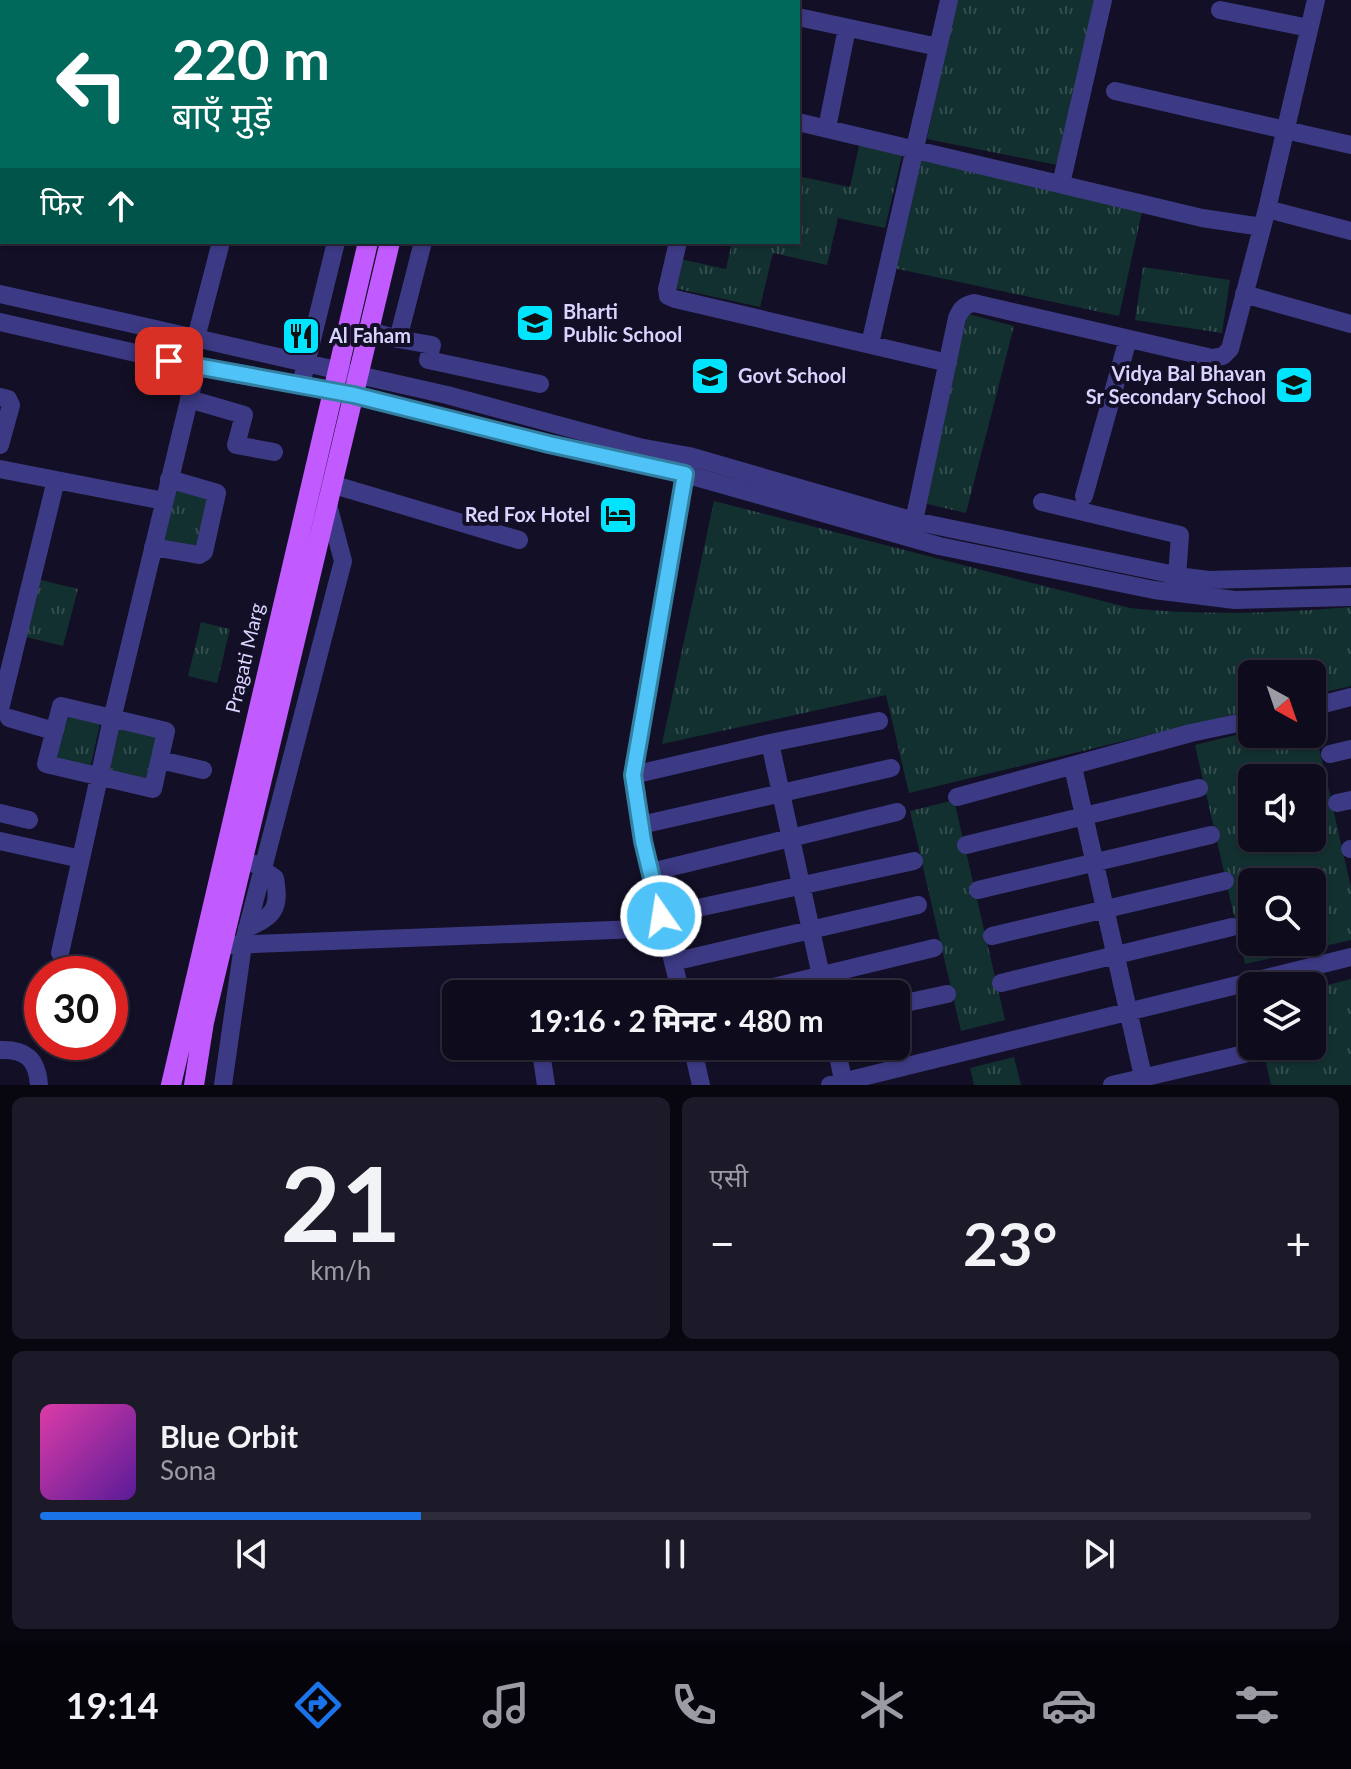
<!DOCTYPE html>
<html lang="hi">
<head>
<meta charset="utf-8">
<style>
	body { margin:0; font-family:Lato,"Noto Sans Devanagari",sans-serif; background:#1c1929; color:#f1f3f6; height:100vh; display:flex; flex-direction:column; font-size:30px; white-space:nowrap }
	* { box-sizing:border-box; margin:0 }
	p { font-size:26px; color:#9b9ba3 }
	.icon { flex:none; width:44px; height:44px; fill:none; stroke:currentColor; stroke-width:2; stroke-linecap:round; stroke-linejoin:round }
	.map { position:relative; height:1085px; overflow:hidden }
	.details { display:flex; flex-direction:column; gap:12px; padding:12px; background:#08060f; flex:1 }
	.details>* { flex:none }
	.guide { position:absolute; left:0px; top:0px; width:800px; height:244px; box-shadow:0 2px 6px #0004,0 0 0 2px #2e2b3b; background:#00695c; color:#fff; overflow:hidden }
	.needle { width:52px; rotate:140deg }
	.buttons { position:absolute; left:1238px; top:660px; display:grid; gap:16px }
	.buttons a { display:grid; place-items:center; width:88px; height:88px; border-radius:12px; background:#0e0b1c; box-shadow:0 2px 6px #0004,0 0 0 2px #2e2b3b; font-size:40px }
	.speed { position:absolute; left:24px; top:956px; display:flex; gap:16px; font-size:40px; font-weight:700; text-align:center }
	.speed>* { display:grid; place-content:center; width:104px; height:104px; border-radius:50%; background:#0e0b1c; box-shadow:0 2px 6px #0004,0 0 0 2px #2e2b3b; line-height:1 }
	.speed .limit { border:12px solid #d22; background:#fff; color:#111 }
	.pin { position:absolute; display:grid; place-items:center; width:68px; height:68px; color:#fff; margin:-34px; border-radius:16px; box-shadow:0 4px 12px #0006 }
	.me { position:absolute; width:88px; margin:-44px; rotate:347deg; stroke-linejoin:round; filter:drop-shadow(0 0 6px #0008) }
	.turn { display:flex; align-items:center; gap:28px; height:168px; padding:0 40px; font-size:36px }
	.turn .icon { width:104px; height:104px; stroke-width:2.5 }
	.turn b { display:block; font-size:56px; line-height:68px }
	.then { display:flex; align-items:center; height:76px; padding:0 40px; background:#0003; gap:16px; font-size:30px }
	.big { font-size:60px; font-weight:700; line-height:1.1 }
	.details .card { flex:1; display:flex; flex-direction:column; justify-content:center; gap:12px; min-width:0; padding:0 28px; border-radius:12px; background:#1c1929 }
	.details .dial { align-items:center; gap:0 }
	.dial b { font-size:104px; line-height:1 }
	.song { display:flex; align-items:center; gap:24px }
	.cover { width:96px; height:96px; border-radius:12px; background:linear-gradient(135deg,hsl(320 70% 55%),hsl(270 70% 35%)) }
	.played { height:8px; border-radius:4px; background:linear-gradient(90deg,#1a73e8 30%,#2e2b3b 30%) }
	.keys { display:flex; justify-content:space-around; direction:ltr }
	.heat { display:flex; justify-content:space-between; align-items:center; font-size:44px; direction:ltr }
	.details .tiles { flex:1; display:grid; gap:12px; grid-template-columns:1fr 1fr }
	.card:last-child { grid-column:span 2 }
	.trip { position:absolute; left:442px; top:980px; width:468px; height:80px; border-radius:12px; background:#0e0b1c; box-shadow:0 2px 6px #0004,0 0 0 2px #2e2b3b; font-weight:700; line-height:80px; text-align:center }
	.menu { display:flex; height:128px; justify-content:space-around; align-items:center; background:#06040b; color:#9b9ba3 }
	.menu .icon { width:56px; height:56px }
	.menu .active { color:#1a73e8 }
	.menu b { font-size:36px; color:#f1f3f6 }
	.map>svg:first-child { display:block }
</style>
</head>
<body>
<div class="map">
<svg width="1351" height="1085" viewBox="0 0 1351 1085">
	<defs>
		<pattern id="park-tufts" width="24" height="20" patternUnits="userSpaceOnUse" patternTransform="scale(2)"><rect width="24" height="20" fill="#12302f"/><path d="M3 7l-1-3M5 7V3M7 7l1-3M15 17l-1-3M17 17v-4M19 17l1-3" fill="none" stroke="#344d4e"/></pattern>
	</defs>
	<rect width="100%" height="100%" fill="#130f26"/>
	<path fill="url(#park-tufts)" fill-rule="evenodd" d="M956,0H1097L1062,166L927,139Z
		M861,137L904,147L885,228L838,218L827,265L773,253L760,307L674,288L680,259L726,269L732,242H798V196L802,177L850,187Z
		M916,159L1143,207L1119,316L893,268Z
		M1143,267L1230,280L1222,333L1135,320Z
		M968,314L1014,326L966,513L919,502Z
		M167,487L210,498L197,547L155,539Z
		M714,501L1130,608C1203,616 1278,613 1351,607V686L1312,695V674H1252V710L909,793L886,695L662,744Z
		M33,578L78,589L63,646L18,635Z
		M201,622L230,629L217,683L188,676Z
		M67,711L101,719L90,769L56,761Z
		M1312,717L1351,887V940L1245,964L1195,745L1252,731V734H1312ZM1252,778H1312V838H1252ZM1252,882H1312V942H1252Z
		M120,726L158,735L146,782L109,773Z
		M954,800L1005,1020L961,1031L910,811Z
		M1351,979V1085H1271L1262,1046H1312V989Z
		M1014,1057L1021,1085H974L970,1068Z"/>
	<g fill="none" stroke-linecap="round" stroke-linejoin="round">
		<path stroke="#3d3a85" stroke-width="18" d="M393,2L394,0
			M479,2V0
			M734,2L735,0
			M0,10H2
			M1220,10L1309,28
			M798,17L938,47
			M1115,91L1351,145
			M798,122L1202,218L1262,227
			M827,128L847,28
			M0,138L2,139
			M1061,184L1103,0
			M1267,209L1351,231
			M678,242L667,289L668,296L675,299L948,363
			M0,294L447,395L639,447L689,456L914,521L1185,577L1209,580L1351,576
			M1244,294L1351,324
			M0,322L197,367L354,395L549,444L685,474L939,546L1154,590L1235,600L1351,597
			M369,331L398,339L423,242
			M196,338L221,242
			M398,339L432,345L428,360L540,384
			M870,344L949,0
			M303,376L336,242
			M0,397L8,399L11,405L0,445
			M189,399L244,415L236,445L274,452
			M0,469L164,501
			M331,484L519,540
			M1084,496L1128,339
			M1042,502L1180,535L1177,576
			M909,531L914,521L957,318C961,309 964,305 974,303L1212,358L1223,356L1230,349L1267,209L1316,0
			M153,547L199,555L204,552L217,493L169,479
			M61,706L166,731L153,789L46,764Z
			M1312,707L1351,697
			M0,709L56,480
			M9,718L54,731
			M770,743L825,994
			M1330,754L1351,749
			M160,760L203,770
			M1073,767L1145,1085
			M633,775L770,743L879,721
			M957,797L1191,733L1252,720
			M1337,803L1351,800
			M0,813L29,820
			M641,825L891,768
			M0,841L81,859
			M966,845L1199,788
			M1350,849H1351
			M651,872L897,812
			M978,890L1211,835
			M661,916L914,861
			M247,928C275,916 280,908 275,878L255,864
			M992,936L1225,881
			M231,945L664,928
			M60,953L112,719L197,367
			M673,962L918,905
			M1001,983L1232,927
			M681,994L643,841L633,775L687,463
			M744,994L934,948
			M896,1005L947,994
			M540,1046L546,1085
			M692,1046L701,1085
			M836,1046L844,1085
			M0,1050C26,1049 37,1059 39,1085
			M694,1056L732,1046
			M223,1085L243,945L343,561L327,501
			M830,1085L1351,957
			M1112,1085L1257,1051"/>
		<path stroke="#c25bff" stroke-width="20" d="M426,2V0
			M449,2V0
			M171,1085L368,242
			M194,1085L204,1022L390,242"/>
	</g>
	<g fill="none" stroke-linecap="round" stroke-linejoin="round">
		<defs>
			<path id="route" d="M169,361L354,395L549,444L685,474L633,775L643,841L661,916"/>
		</defs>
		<use href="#route" stroke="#337fa1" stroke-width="20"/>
		<use href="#route" stroke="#4fc3f7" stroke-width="14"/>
	</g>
	<defs>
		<symbol id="school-square" viewBox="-11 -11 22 22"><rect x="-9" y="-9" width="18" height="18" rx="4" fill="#00e5ff" stroke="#130f26"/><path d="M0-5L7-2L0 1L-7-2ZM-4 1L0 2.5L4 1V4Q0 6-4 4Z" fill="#111"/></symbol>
		<symbol id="restaurant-square" viewBox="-11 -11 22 22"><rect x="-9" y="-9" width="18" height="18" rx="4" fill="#00e5ff" stroke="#130f26"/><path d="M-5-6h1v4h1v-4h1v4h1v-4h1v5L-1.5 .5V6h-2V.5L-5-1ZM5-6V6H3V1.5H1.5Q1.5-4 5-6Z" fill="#111"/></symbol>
		<symbol id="hotel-square" viewBox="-11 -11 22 22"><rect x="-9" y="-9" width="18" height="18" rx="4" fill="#00e5ff" stroke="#130f26"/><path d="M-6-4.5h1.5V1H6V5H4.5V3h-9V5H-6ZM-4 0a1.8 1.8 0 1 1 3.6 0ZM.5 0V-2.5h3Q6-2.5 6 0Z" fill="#111"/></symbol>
	</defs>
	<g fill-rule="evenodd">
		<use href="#school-square" x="513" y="301" width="44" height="44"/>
		<use href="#restaurant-square" x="279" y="314" width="44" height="44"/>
		<use href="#school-square" x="688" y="354" width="44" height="44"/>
		<use href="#school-square" x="1272" y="363" width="44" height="44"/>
		<use href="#hotel-square" x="596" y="493" width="44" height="44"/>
	</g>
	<g text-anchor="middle" stroke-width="8" stroke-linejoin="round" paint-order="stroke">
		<g font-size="20" font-weight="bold" fill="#d9d4ff" stroke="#130f26" text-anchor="start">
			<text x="563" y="319">Bharti<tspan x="563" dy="23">Public School</tspan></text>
			<text x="329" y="343">Al Faham</text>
			<text x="1266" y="381" text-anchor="end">Vidya Bal Bhavan<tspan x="1266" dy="23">Sr Secondary School</tspan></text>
			<text x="738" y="383">Govt School</text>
			<text x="590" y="522" text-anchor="end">Red Fox Hotel</text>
		</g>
		<g font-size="20" fill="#d9d4ff" stroke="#130f26">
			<text transform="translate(245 658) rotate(-77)" y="7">Pragati Marg</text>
		</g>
	</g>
</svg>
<div class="buttons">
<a><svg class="needle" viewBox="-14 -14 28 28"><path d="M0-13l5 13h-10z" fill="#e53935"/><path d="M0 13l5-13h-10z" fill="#9b9ba3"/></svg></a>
<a><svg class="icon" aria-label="sound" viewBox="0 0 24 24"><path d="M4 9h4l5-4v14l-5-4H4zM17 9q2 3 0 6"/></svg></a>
<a><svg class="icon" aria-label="search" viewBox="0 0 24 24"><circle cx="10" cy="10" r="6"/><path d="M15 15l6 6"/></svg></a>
<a><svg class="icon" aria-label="layers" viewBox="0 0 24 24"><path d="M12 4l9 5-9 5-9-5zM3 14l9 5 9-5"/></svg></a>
</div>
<div class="speed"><div class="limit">30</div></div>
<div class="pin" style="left:169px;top:361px;background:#d93025"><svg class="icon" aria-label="arrive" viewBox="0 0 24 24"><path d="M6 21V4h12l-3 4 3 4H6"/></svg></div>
<svg class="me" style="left:661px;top:916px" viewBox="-20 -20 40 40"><circle r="17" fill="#4fc3f7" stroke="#fff" stroke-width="3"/><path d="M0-11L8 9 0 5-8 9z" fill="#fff"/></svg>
<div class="trip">19:16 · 2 मिनट · 480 m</div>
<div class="guide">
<div class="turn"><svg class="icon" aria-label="left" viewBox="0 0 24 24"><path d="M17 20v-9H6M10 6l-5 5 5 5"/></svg><div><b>220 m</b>बाएँ मुड़ें</div></div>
<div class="then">फिर<svg class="icon" aria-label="ahead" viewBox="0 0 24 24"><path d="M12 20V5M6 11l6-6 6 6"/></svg></div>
</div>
</div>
<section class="details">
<div class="tiles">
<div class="card dial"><b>21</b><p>km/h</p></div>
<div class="card"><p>एसी</p>
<div class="heat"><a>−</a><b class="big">23°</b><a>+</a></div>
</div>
<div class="card">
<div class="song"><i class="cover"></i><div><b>Blue Orbit</b><p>Sona</p></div></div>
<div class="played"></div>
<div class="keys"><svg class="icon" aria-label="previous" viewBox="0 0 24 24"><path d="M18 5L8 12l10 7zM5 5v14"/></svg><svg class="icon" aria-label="pause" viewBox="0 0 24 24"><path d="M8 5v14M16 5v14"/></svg><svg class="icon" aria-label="next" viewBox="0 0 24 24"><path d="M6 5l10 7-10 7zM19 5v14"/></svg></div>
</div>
</div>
</section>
<nav class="menu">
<b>19:14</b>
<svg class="icon active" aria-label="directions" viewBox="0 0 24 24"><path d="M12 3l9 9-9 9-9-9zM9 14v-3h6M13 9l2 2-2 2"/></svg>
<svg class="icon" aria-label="music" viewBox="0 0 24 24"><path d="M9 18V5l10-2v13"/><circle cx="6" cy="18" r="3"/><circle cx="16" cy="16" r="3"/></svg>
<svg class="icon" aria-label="phone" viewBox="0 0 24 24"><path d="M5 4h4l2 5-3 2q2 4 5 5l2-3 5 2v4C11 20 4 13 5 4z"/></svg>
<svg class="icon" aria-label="climate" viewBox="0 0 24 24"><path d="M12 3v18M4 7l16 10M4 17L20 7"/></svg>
<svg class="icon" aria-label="car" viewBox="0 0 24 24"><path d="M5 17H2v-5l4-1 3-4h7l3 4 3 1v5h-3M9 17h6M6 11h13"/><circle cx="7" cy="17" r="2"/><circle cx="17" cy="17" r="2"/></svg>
<svg class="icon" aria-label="filters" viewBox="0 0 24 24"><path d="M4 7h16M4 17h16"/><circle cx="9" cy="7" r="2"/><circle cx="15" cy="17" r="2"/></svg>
</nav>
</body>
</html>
